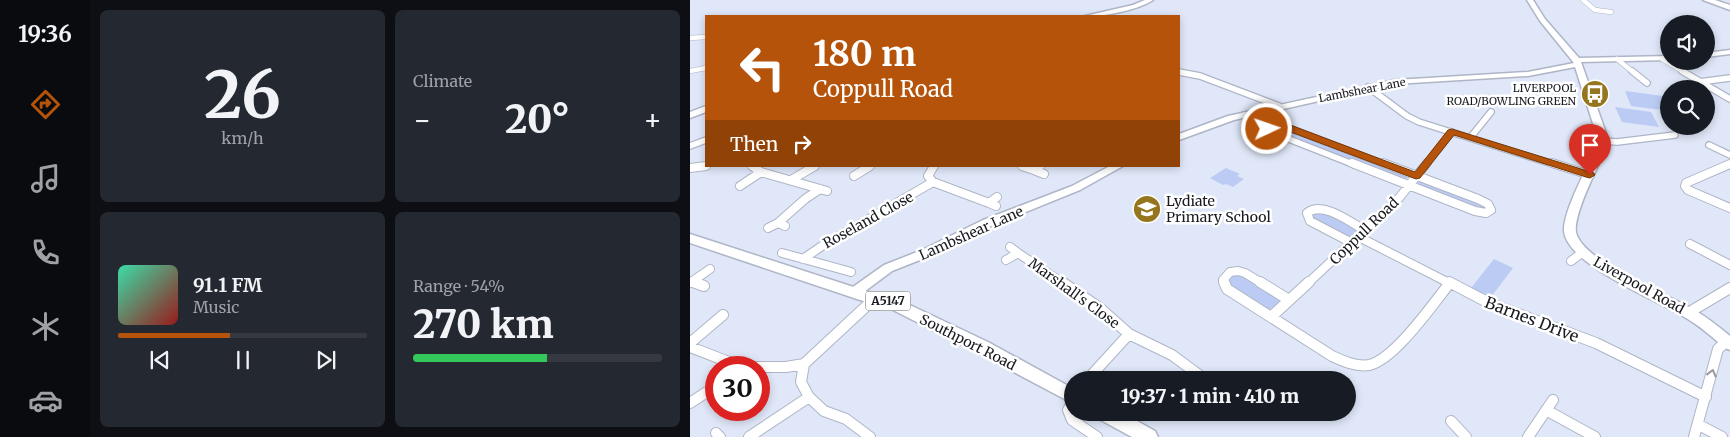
<!DOCTYPE html>
<html lang="en">
<head>
<meta charset="utf-8">
<style>
	body { margin:0; font-family:Merriweather,serif; background:#242831; color:#f1f3f6; height:100vh; display:flex; flex-direction:column; font-size:19px; white-space:nowrap }
	* { box-sizing:border-box; margin:0 }
	p { font-size:16px; color:#9ea1a6 }
	.icon { flex:none; width:28px; height:28px; fill:none; stroke:currentColor; stroke-width:2; stroke-linecap:round; stroke-linejoin:round }
	.map { position:relative; flex:1; overflow:hidden }
	.drawer { display:flex; flex-direction:column; gap:10px; padding:10px; background:#0d0f14; width:600px }
	.drawer>* { flex:none }
	.top-card { position:absolute; left:15px; top:15px; width:475px; height:152px; border-radius:0px; box-shadow:0 2px 8px #0003; background:#b45309; color:#fff; overflow:hidden }
	.fabs { position:absolute; left:970px; top:15px; display:grid; gap:10px }
	.fabs a { display:grid; place-items:center; width:55px; height:55px; border-radius:50%; background:#171b24; box-shadow:0 2px 8px #0003; font-size:25px }
	.speed { position:absolute; left:15px; top:356px; display:flex; gap:10px; font-size:25px; font-weight:700; text-align:center }
	.speed>* { display:grid; place-content:center; width:65px; height:65px; border-radius:50%; background:#171b24; box-shadow:0 2px 8px #0003; line-height:1 }
	.speed .limit { border:8px solid #d22; background:#fff; color:#111 }
	.pin { position:absolute; display:grid; place-items:center; width:42px; height:42px; color:#fff; margin:-51px -21px; border-radius:50% 50% 50% 0; rotate:-45deg; box-shadow:0 0 5px #0007 }
	.pin .icon { rotate:45deg }
	.me { position:absolute; width:55px; margin:-28px; rotate:87deg; stroke-linejoin:round; filter:drop-shadow(0 0 4px #0008) }
	.turn { display:flex; align-items:center; gap:18px; height:105px; padding:0 25px; font-size:22px }
	.turn .icon { width:65px; height:65px; stroke-width:2.5 }
	.turn b { display:block; font-size:35px; line-height:42px }
	.then { display:flex; align-items:center; height:48px; padding:0 25px; background:#0003; gap:10px; font-size:19px }
	.big { font-size:38px; font-weight:800; line-height:1.1 }
	.drawer .tile { flex:1; display:flex; flex-direction:column; justify-content:center; gap:8px; min-width:0; padding:0 18px; border-radius:8px; background:#242831 }
	.drawer .dial { align-items:center; gap:0 }
	.dial b { font-size:65px; line-height:1 }
	.song { display:flex; align-items:center; gap:15px }
	.cover { width:60px; height:60px; border-radius:8px; background:linear-gradient(135deg,hsl(160 70% 55%),hsl(0 70% 35%)) }
	.played { height:5px; border-radius:2px; background:linear-gradient(90deg,#b45309 45%,#363941 45%) }
	.keys { display:flex; justify-content:space-around; direction:ltr }
	.heat { display:flex; justify-content:space-between; align-items:center; font-size:28px; direction:ltr }
	.charge { height:8px; border-radius:4px; background:linear-gradient(90deg,#34c759 54%,#363941 0) }
	.drawer .tiles { flex:1; display:grid; gap:10px; grid-template-columns:repeat(2,1fr) }
	.trip { position:absolute; left:374px; top:371px; width:292px; height:50px; border-radius:25px; background:#171b24; box-shadow:0 2px 8px #0003; font-weight:800; line-height:50px; text-align:center }
	main { display:flex; flex:1; min-height:0 }
	.dock { display:flex; flex-direction:column; width:90px; justify-content:space-around; align-items:center; background:#090b0e; color:#9ea1a6 }
	.dock .icon { width:35px; height:35px }
	.dock .current { color:#b45309 }
	.dock b { font-size:22px; color:#f1f3f6 }
	.map>svg:first-child { display:block }
</style>
</head>
<body>
<main>
<nav class="dock">
<b>19:36</b>
<svg class="icon current" aria-label="directions" viewBox="0 0 24 24"><path d="M12 3l9 9-9 9-9-9zM9 14v-3h6M13 9l2 2-2 2"/></svg>
<svg class="icon" aria-label="music" viewBox="0 0 24 24"><path d="M9 18V5l10-2v13"/><circle cx="6" cy="18" r="3"/><circle cx="16" cy="16" r="3"/></svg>
<svg class="icon" aria-label="phone" viewBox="0 0 24 24"><path d="M5 4h4l2 5-3 2q2 4 5 5l2-3 5 2v4C11 20 4 13 5 4z"/></svg>
<svg class="icon" aria-label="climate" viewBox="0 0 24 24"><path d="M12 3v18M4 7l16 10M4 17L20 7"/></svg>
<svg class="icon" aria-label="car" viewBox="0 0 24 24"><path d="M5 17H2v-5l4-1 3-4h7l3 4 3 1v5h-3M9 17h6M6 11h13"/><circle cx="7" cy="17" r="2"/><circle cx="17" cy="17" r="2"/></svg>
</nav>
<section class="drawer">
<div class="tiles">
<div class="tile dial"><b>26</b><p>km/h</p></div>
<div class="tile"><p>Climate</p>
<div class="heat"><a>−</a><b class="big">20°</b><a>+</a></div>
</div>
<div class="tile">
<div class="song"><i class="cover"></i><div><b>91.1 FM</b><p>Music</p></div></div>
<div class="played"></div>
<div class="keys"><svg class="icon" aria-label="previous" viewBox="0 0 24 24"><path d="M18 5L8 12l10 7zM5 5v14"/></svg><svg class="icon" aria-label="pause" viewBox="0 0 24 24"><path d="M8 5v14M16 5v14"/></svg><svg class="icon" aria-label="next" viewBox="0 0 24 24"><path d="M6 5l10 7-10 7zM19 5v14"/></svg></div>
</div>
<div class="tile"><p>Range · 54%</p><b class="big">270 km</b><div class="charge"></div></div>
</div>
</section>
<div class="map">
<svg width="1040" height="437" viewBox="0 0 1040 437">
	<rect width="100%" height="100%" fill="#dfe7f8"/>
	<path fill="#bbcbf3" d="M935,91L973,96L979,111L941,106Z
		M925,107L961,112L969,127L932,122Z
		M585,125L719,175L714,182L580,129V127Z
		M536,168L550,174L547,176L554,179L543,187L536,184L533,185L520,178Z
		M730,179L795,206L796,208L793,210L725,186Z
		M633,212L667,229L668,233L662,239L621,220V213Z
		M804,259L823,268L801,297L781,288Z
		M547,274L552,275L590,299L591,301L579,310L540,287L537,280L542,275Z"/>
	<g fill="none" stroke-linecap="round" stroke-linejoin="round">
		<defs>
			<path id="street-far3" d="M893,0L905,10L921,12
				M0,38L16,37
				M927,59L943,72
				M972,59L994,72
				M0,71L16,68"/>
			<path id="street-far2" d="M942,71L957,83
				M992,71L1040,99
				M489,72L510,76L589,106
				M1009,82L1040,78
				M678,87L717,116L729,122L866,165
				M554,115L578,125
				M578,125H591L696,165
				M578,125L577,129L581,132L665,165
				M780,138L801,112
				M913,141L927,142L985,135
				M1019,145L1040,155
				M0,146L16,140
				M736,165L762,132"/>
			<path id="street-far1" d="M662,163L785,211L796,213L801,210L798,204L788,199L693,163
				M862,163L900,175
				M1040,164L996,183L995,186L998,190L1040,208
				M62,166L71,172L137,191
				M244,166L238,176L243,182L299,203
				M332,166L344,170
				M350,166L344,170L354,174
				M0,168L16,166
				M164,176L180,166
				M101,180L125,166
				M50,186L71,172
				M306,206L299,203L307,197
				M88,223L115,199L130,189
				M78,228L88,223L95,226
				M669,237L761,284
				M662,243L620,221L617,213C633,200 661,223 676,231
				M1000,244L1040,265
				M92,253L161,272
				M328,253L374,284
				M113,259L132,246L243,182
				M316,260L328,253L320,247
				M881,261L893,252
				M1,282L7,284
				M0,283L20,269
				M535,284L533,280L540,272L548,271L555,273L573,284
				M617,284L709,198L737,163"/>
			<path id="street" d="M3,282L14,286
				M372,282L411,309L439,334L482,355L516,380
				M534,282L537,289L642,356C653,361 666,367 679,365C704,360 743,304 759,284
				M570,282L599,300
				M759,282L799,303L906,343L1016,397
				M998,313L1040,288
				M581,317L619,282
				M0,343L33,315
				M0,347L52,367H96L114,364
				M397,380L439,334
				M0,403L26,386
				M382,403L378,410L382,420L407,437
				M856,410L905,437
				M761,421L776,437
				M1009,425L1032,437
				M26,433L30,437
				M59,437L119,397
				M180,437L156,419L134,411L119,397L111,382L114,364L184,299
				M838,437L863,400
				M1004,437L1028,349L1037,341"/>
			<path id="secondary" d="M455,0H463C448,10 413,17 395,16L443,5Z
				M837,0H843L855,19L889,58L979,56V60L891,62L917,136V146C909,165 883,214 886,232C891,261 981,296 1006,311C1018,318 1029,327 1040,336V350L1035,348C1022,337 1010,326 996,318C969,301 877,265 874,231C873,211 898,166 907,146V136L885,67L838,76L705,84L544,120L489,140V134L538,116L705,80L838,72L884,63L850,21Z
				M1040,50V54L1016,57V53Z
				M16,106V112L0,118V112Z
				M420,166H433L390,190L301,226L240,256L202,271L170,295H160L158,292L160,289L194,265L232,250L293,220L382,186Z"/>
			<path id="primary" d="M0,234L185,294L203,297L298,342L382,388V403L286,352L195,306L179,303L0,243Z
				M404,412H431L465,431L468,437H442L407,418Z"/>
			<path id="highway" d="M1013,0H1025L1040,5V10Z"/>
		</defs>
		<use href="#street-far3" stroke="#aeb5c6" stroke-width="5.5"/>
		<use href="#street-far2" stroke="#aeb5c6" stroke-width="8"/>
		<use href="#street-far1" stroke="#aeb5c6" stroke-width="10"/>
		<use href="#street" stroke="#aeb5c6" stroke-width="12"/>
		<use href="#secondary" stroke="#aeb5c6" stroke-width="3"/>
		<use href="#primary" stroke="#aeb5c6" stroke-width="3"/>
		<use href="#highway" stroke="#aeb5c6" stroke-width="3"/>
		<use href="#street-far3" stroke="#fff" stroke-width="4.5"/>
		<use href="#street-far2" stroke="#fff" stroke-width="5.5"/>
		<use href="#street-far1" stroke="#fff" stroke-width="8"/>
		<use href="#street" stroke="#fff" stroke-width="10"/>
		<use href="#secondary" fill="#fff" fill-rule="evenodd"/>
		<use href="#primary" fill="#fff" fill-rule="evenodd"/>
		<use href="#highway" fill="#fff" fill-rule="evenodd"/>
	</g>
	<defs><path id="oneway-chevron" d="M-2-3.5L2.5 0L-2 3.5" fill="none" stroke-width="1.6" stroke-linecap="round" stroke-linejoin="round" transform="scale(1.25)"/></defs>
	<use stroke="#97989b" href="#oneway-chevron" transform="translate(1022 373) rotate(-76)"/>
	<path fill="#b45309" stroke="#753606" d="M581,122L595,123L725,172L758,130L762,129L904,173L905,175L900,178L896,177L764,135L730,178L726,179L590,128L583,127L580,131H574V127Z"/>
	<defs>
		<symbol id="bus-disc" viewBox="-11 -11 22 22"><circle r="9.5" fill="#95761e" stroke="#fff"/><path d="M-5-6H5V4H4V6H2V4H-2V6H-4V4H-5ZM-3.5-4V0h7V-4ZM-3.5 1.2v1.5H-2V1.2ZM2 1.2v1.5H3.5V1.2Z" fill="#fff"/></symbol>
		<symbol id="school-disc" viewBox="-11 -11 22 22"><circle r="9.5" fill="#95761e" stroke="#fff"/><path d="M0-5L7-2L0 1L-7-2ZM-4 1L0 2.5L4 1V4Q0 6-4 4Z" fill="#fff"/></symbol>
	</defs>
	<g fill-rule="evenodd">
		<use href="#bus-disc" x="889" y="78" width="32" height="32"/>
		<use href="#school-disc" x="441" y="193" width="32" height="32"/>
	</g>
	<g text-anchor="middle" stroke-width="5" stroke-linejoin="round" paint-order="stroke">
		<g font-size="11" fill="#181a20" stroke="#fff" text-anchor="end">
			<text x="886" y="92">LIVERPOOL<tspan x="886" dy="13">ROAD/BOWLING GREEN</tspan></text>
		</g>
		<g font-size="11" fill="#181a20" stroke="#fff">
			<text transform="translate(672 90) rotate(-11)" y="4">Lambshear Lane</text>
		</g>
		<rect fill="#fff" stroke="#5d5f63" stroke-width="1" x="175.5" y="291.5" width="45" height="19" rx="4"/>
		<g font-size="12" font-weight="bold" fill="#181a20">
			<text x="198" y="305">A5147</text>
		</g>
		<g font-size="14" fill="#181a20" stroke="#fff" text-anchor="start">
			<text x="476" y="206">Lydiate<tspan x="476" dy="16">Primary School</tspan></text>
		</g>
		<g font-size="14" fill="#181a20" stroke="#fff">
			<text transform="translate(178 220) rotate(-29)" y="5">Roseland Close</text>
			<text transform="translate(674 231) rotate(-44)" y="5">Coppull Road</text>
			<text transform="translate(281 233) rotate(-24)" y="5">Lambshear Lane</text>
			<text transform="translate(949 285) rotate(29)" y="5">Liverpool Road</text>
			<text transform="translate(384 293) rotate(36)" y="5">Marshall's Close</text>
			<text transform="translate(278 342) rotate(27)" y="5">Southport Road</text>
		</g>
		<g font-size="16" fill="#181a20" stroke="#fff">
			<text transform="translate(842 319) rotate(21)" y="6">Barnes Drive</text>
		</g>
	</g>
</svg>
<div class="fabs">
<a><svg class="icon" aria-label="sound" viewBox="0 0 24 24"><path d="M4 9h4l5-4v14l-5-4H4zM17 9q2 3 0 6"/></svg></a>
<a><svg class="icon" aria-label="search" viewBox="0 0 24 24"><circle cx="10" cy="10" r="6"/><path d="M15 15l6 6"/></svg></a>
</div>
<div class="speed"><div class="limit">30</div></div>
<div class="pin" style="left:900px;top:175px;background:#d93025"><svg class="icon" aria-label="arrive" viewBox="0 0 24 24"><path d="M6 21V4h12l-3 4 3 4H6"/></svg></div>
<svg class="me" style="left:577px;top:129px" viewBox="-20 -20 40 40"><circle r="17" fill="#b45309" stroke="#fff" stroke-width="3"/><path d="M0-11L8 9 0 5-8 9z" fill="#fff"/></svg>
<div class="trip">19:37 · 1 min · 410 m</div>
<div class="top-card">
<div class="turn"><svg class="icon" aria-label="left" viewBox="0 0 24 24"><path d="M17 20v-9H6M10 6l-5 5 5 5"/></svg><div><b>180 m</b>Coppull Road</div></div>
<div class="then">Then<svg class="icon" aria-label="right" viewBox="0 0 24 24"><path d="M7 20v-9h11M14 6l5 5-5 5"/></svg></div>
</div>
</div>
</main>
</body>
</html>
